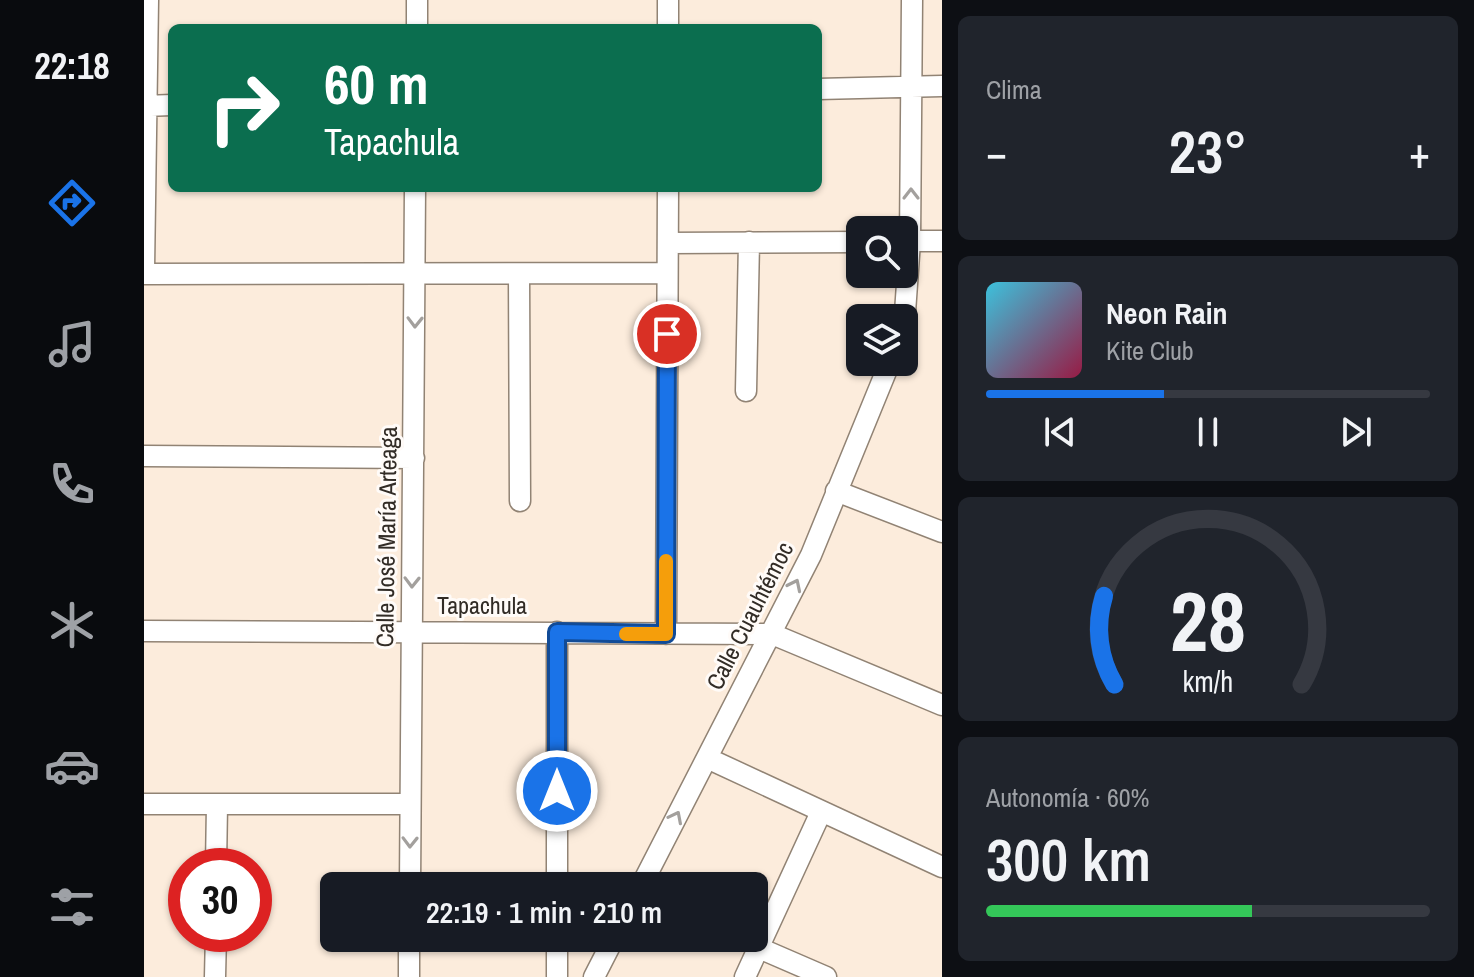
<!DOCTYPE html>
<html lang="es">
<head>
<meta charset="utf-8">
<style>
	body { margin:0; font-family:"Archivo Narrow",sans-serif; background:#20242c; color:#f1f3f6; height:100vh; display:flex; flex-direction:column; font-size:30px; white-space:nowrap }
	* { box-sizing:border-box; margin:0 }
	p { font-size:26px; color:#9ea1a6 }
	.icon { flex:none; width:44px; height:44px; fill:none; stroke:currentColor; stroke-width:2; stroke-linecap:round; stroke-linejoin:round }
	.map { position:relative; flex:1; overflow:hidden }
	.side { display:flex; flex-direction:column; gap:16px; padding:16px; background:#0d0f14; width:532px }
	.side>* { flex:none }
	.guide { position:absolute; left:24px; top:24px; width:654px; height:168px; border-radius:12px; box-shadow:0 2px 6px #0004; background:#0b6e4f; color:#fff; overflow:hidden }
	.tools { position:absolute; left:702px; top:216px; display:grid; gap:16px }
	.tools a { display:grid; place-items:center; width:72px; height:72px; border-radius:12px; background:#171b24; box-shadow:0 2px 6px #0004; font-size:40px }
	.speed { position:absolute; left:24px; top:848px; display:flex; gap:16px; font-size:40px; font-weight:700; text-align:center }
	.speed>* { display:grid; place-content:center; width:104px; height:104px; border-radius:50%; background:#171b24; box-shadow:0 2px 6px #0004; line-height:1 }
	.speed .limit { border:12px solid #d22; background:#fff; color:#111 }
	.pin { position:absolute; display:grid; place-items:center; width:68px; height:68px; color:#fff; margin:-34px; border:4px solid #fff; border-radius:50%; box-shadow:0 2px 8px #0007 }
	.me { position:absolute; width:88px; margin:-44px; rotate:0deg; stroke-linejoin:round; filter:drop-shadow(0 0 6px #0008) }
	.turn { display:flex; align-items:center; gap:28px; height:168px; padding:0 24px; font-size:36px }
	.turn .icon { width:104px; height:104px; stroke-width:2.5 }
	.turn b { display:block; font-size:56px; line-height:68px }
	.big { font-size:60px; font-weight:600; line-height:1.1 }
	.side .tile { flex:1; display:flex; flex-direction:column; justify-content:center; gap:12px; min-width:0; padding:0 28px; border-radius:12px; background:#20242c }
	.side .dial { align-items:center; gap:0 }
	.dial svg { height:208px; overflow:visible; fill:none; stroke:#363941; stroke-width:7; stroke-linecap:round; text-anchor:middle }
	.dial text { fill:#f1f3f6; stroke:none }
	.song { display:flex; align-items:center; gap:24px }
	.cover { width:96px; height:96px; border-radius:12px; background:linear-gradient(135deg,hsl(190 70% 55%),hsl(340 70% 35%)) }
	.played { height:8px; border-radius:4px; background:linear-gradient(90deg,#1a73e8 40%,#363941 40%) }
	.keys { display:flex; justify-content:space-around; direction:ltr }
	.heat { display:flex; justify-content:space-between; align-items:center; font-size:44px; direction:ltr }
	.charge { height:12px; border-radius:6px; background:linear-gradient(90deg,#34c759 60%,#363941 0) }
	.trip { position:absolute; left:176px; top:872px; width:448px; height:80px; border-radius:12px; background:#171b24; box-shadow:0 2px 6px #0004; font-weight:600; line-height:80px; text-align:center }
	main { display:flex; flex:1; min-height:0 }
	.tab-bar { display:flex; flex-direction:column; width:144px; justify-content:space-around; align-items:center; background:#090b0e; color:#9ea1a6 }
	.tab-bar .icon { width:56px; height:56px }
	.tab-bar .selected { color:#1a73e8 }
	.tab-bar b { font-size:36px; color:#f1f3f6 }
	.map>svg:first-child { display:block }
</style>
</head>
<body>
<main>
<nav class="tab-bar">
<b>22:18</b>
<svg class="icon selected" aria-label="directions" viewBox="0 0 24 24"><path d="M12 3l9 9-9 9-9-9zM9 14v-3h6M13 9l2 2-2 2"/></svg>
<svg class="icon" aria-label="music" viewBox="0 0 24 24"><path d="M9 18V5l10-2v13"/><circle cx="6" cy="18" r="3"/><circle cx="16" cy="16" r="3"/></svg>
<svg class="icon" aria-label="phone" viewBox="0 0 24 24"><path d="M5 4h4l2 5-3 2q2 4 5 5l2-3 5 2v4C11 20 4 13 5 4z"/></svg>
<svg class="icon" aria-label="climate" viewBox="0 0 24 24"><path d="M12 3v18M4 7l16 10M4 17L20 7"/></svg>
<svg class="icon" aria-label="car" viewBox="0 0 24 24"><path d="M5 17H2v-5l4-1 3-4h7l3 4 3 1v5h-3M9 17h6M6 11h13"/><circle cx="7" cy="17" r="2"/><circle cx="17" cy="17" r="2"/></svg>
<svg class="icon" aria-label="filters" viewBox="0 0 24 24"><path d="M4 7h16M4 17h16"/><circle cx="9" cy="7" r="2"/><circle cx="15" cy="17" r="2"/></svg>
</nav>
<div class="map">
<svg width="798" height="977" viewBox="0 0 798 977">
	<rect width="100%" height="100%" fill="#fcecdc"/>
	<g fill="none" stroke-linecap="round" stroke-linejoin="round">
		<defs>
			<path id="minor" d="M273,28V0
				M524,28V0
				M674,89L798,86
				M0,106L28,105
				M760,241H798
				M524,243L716,242
				M0,269L4,0
				M0,274L523,273
				M375,274L376,501
				M760,327L766,241L768,0
				M602,391L605,242
				M0,456L270,458
				M692,491L798,532
				M0,631L628,634L798,705
				M522,634L524,188
				M563,758L798,867
				M0,804H266
				M72,866L73,805
				M266,886L271,188
				M413,886V632
				M497,886L667,555L746,362
				M615,948L682,977
				M71,977L72,934
				M265,977V938
				M413,977V938
				M450,977L470,938
				M601,977L677,812"/>
		</defs>
		<use href="#minor" stroke="#918374" stroke-width="23"/>
		<use href="#minor" stroke="#fff" stroke-width="20"/>
	</g>
	<defs><path id="oneway-chevron" d="M-2-3.5L2.5 0L-2 3.5" fill="none" stroke-width="1.6" stroke-linecap="round" stroke-linejoin="round" transform="scale(2)"/></defs>
	<g stroke="#a3a09d">
		<use href="#oneway-chevron" transform="translate(767 194) rotate(-90)"/>
		<use href="#oneway-chevron" transform="translate(271 322) rotate(91)"/>
		<use href="#oneway-chevron" transform="translate(268 582) rotate(91)"/>
		<use href="#oneway-chevron" transform="translate(651 585) rotate(-64)"/>
		<use href="#oneway-chevron" transform="translate(532 817) rotate(-63)"/>
		<use href="#oneway-chevron" transform="translate(266 842) rotate(91)"/>
	</g>
	<g fill="none" stroke-linecap="round" stroke-linejoin="round">
		<defs>
			<path id="route" d="M413,791V632L522,634L523,334"/>
		</defs>
		<use href="#route" stroke="#114b97" stroke-width="20"/>
		<use href="#route" stroke="#1a73e8" stroke-width="14"/>
		<path stroke="#f59e0b" stroke-width="14" d="M482,634H522V561"/>
	</g>
	<g text-anchor="middle" stroke-width="6" stroke-linejoin="round" paint-order="stroke">
		<g font-size="24" fill="#322c26" stroke="#fffbf8">
			<text transform="translate(243 537) rotate(-89)" y="8">Calle José María Arteaga</text>
			<text x="338" y="614">Tapachula</text>
			<text transform="translate(606 616) rotate(-63)" y="8">Calle Cuauhtémoc</text>
		</g>
	</g>
</svg>
<div class="tools">
<a><svg class="icon" aria-label="search" viewBox="0 0 24 24"><circle cx="10" cy="10" r="6"/><path d="M15 15l6 6"/></svg></a>
<a><svg class="icon" aria-label="layers" viewBox="0 0 24 24"><path d="M12 4l9 5-9 5-9-5zM3 14l9 5 9-5"/></svg></a>
</div>
<div class="speed"><div class="limit">30</div></div>
<div class="pin" style="left:523px;top:334px;background:#d93025"><svg class="icon" aria-label="arrive" viewBox="0 0 24 24"><path d="M6 21V4h12l-3 4 3 4H6"/></svg></div>
<svg class="me" style="left:413px;top:791px" viewBox="-20 -20 40 40"><circle r="17" fill="#1a73e8" stroke="#fff" stroke-width="3"/><path d="M0-11L8 9 0 5-8 9z" fill="#fff"/></svg>
<div class="trip">22:19 · 1 min · 210 m</div>
<div class="guide">
<div class="turn"><svg class="icon" aria-label="right" viewBox="0 0 24 24"><path d="M7 20v-9h11M14 6l5 5-5 5"/></svg><div><b>60 m</b>Tapachula</div></div>
</div>
</div>
<section class="side">
<div class="tile"><p>Clima</p>
<div class="heat"><a>−</a><b class="big">23°</b><a>+</a></div>
</div>
<div class="tile">
<div class="song"><i class="cover"></i><div><b>Neon Rain</b><p>Kite Club</p></div></div>
<div class="played"></div>
<div class="keys"><svg class="icon" aria-label="previous" viewBox="0 0 24 24"><path d="M18 5L8 12l10 7zM5 5v14"/></svg><svg class="icon" aria-label="pause" viewBox="0 0 24 24"><path d="M8 5v14M16 5v14"/></svg><svg class="icon" aria-label="next" viewBox="0 0 24 24"><path d="M6 5l10 7-10 7zM19 5v14"/></svg></div>
</div>
<div class="tile dial"><svg viewBox="0 0 100 80">
<path d="M14 69A42 42 0 1 1 86 69"/>
<path d="M14 69A42 42 0 0 1 10 35" stroke="#1a73e8"/>
<text x="50" y="56" font-size="32" font-weight="700">28</text>
<text x="50" y="72" font-size="11">km/h</text>
</svg></div>
<div class="tile"><p>Autonomía · 60%</p><b class="big">300 km</b><div class="charge"></div></div>
</section>
</main>
</body>
</html>
